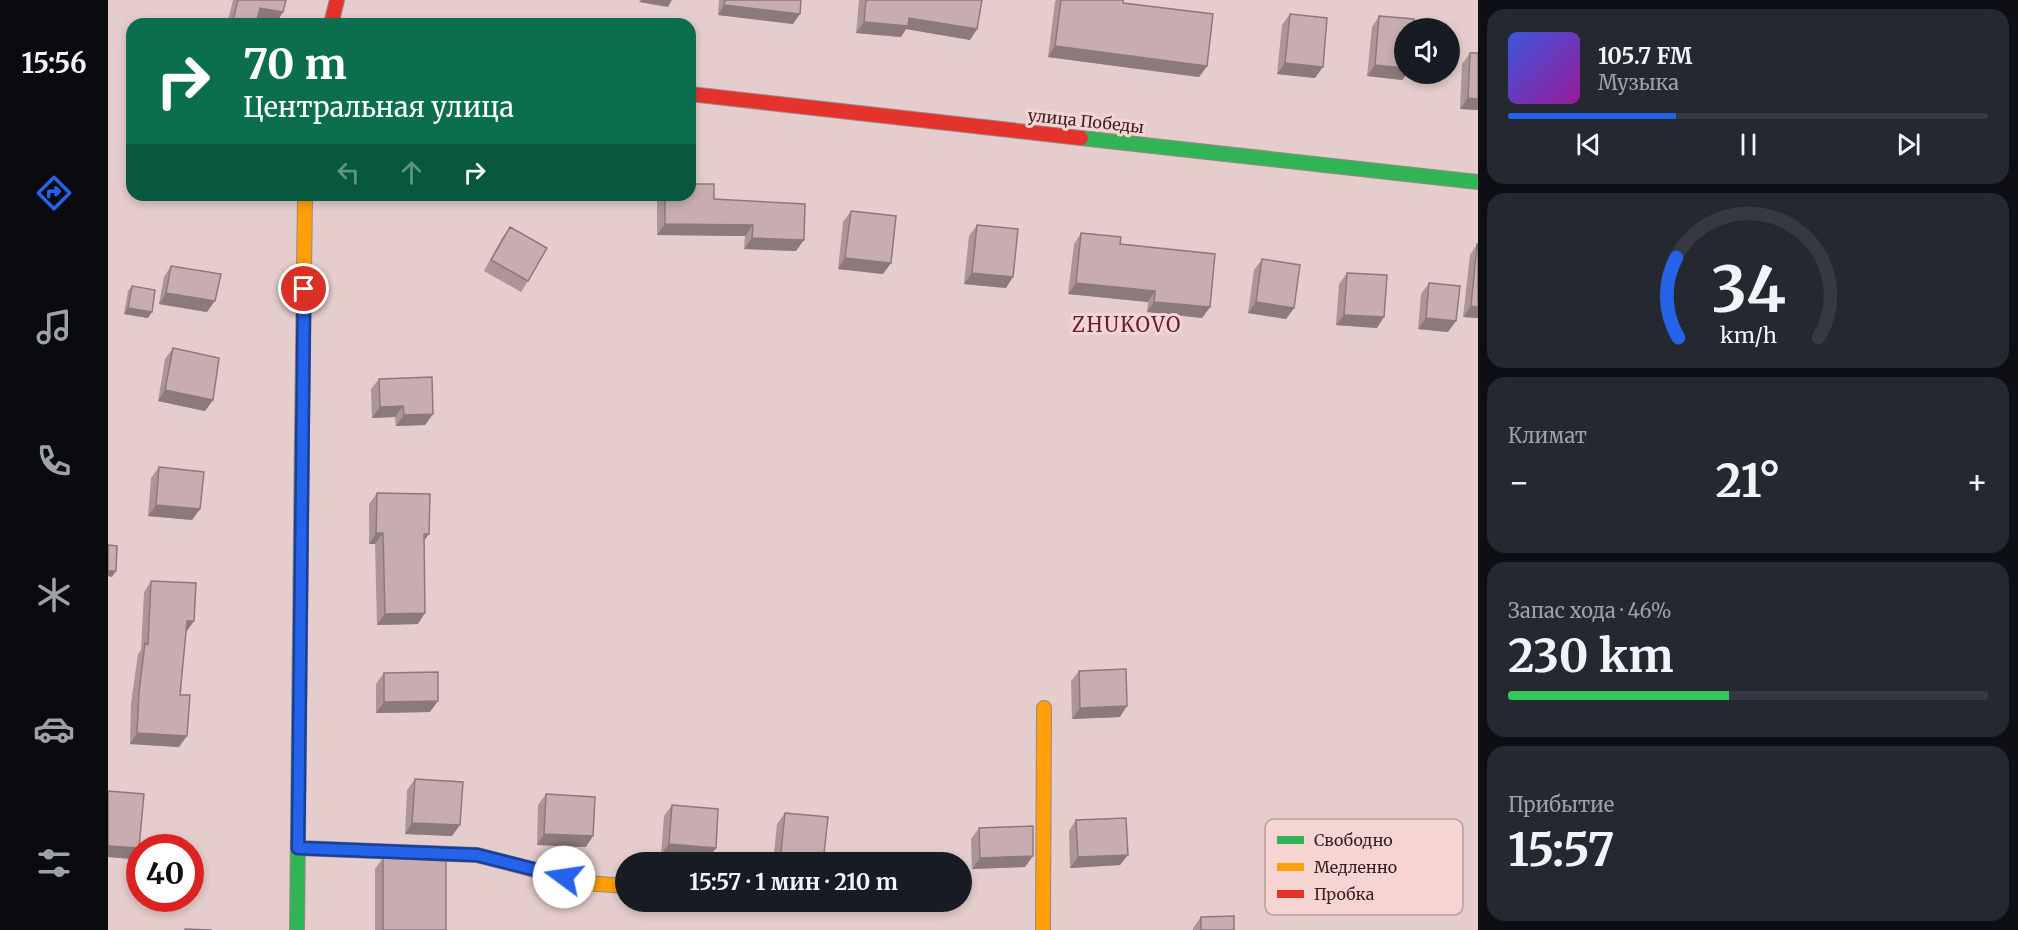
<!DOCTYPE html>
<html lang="ru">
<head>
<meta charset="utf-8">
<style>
	body { margin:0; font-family:Merriweather,serif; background:#242831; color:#f1f3f6; height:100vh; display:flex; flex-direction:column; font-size:22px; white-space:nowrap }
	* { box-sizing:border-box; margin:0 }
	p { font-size:20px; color:#9ea1a6 }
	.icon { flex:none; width:33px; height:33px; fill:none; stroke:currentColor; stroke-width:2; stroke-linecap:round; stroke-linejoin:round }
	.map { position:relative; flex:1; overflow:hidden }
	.sheet { display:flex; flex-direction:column; gap:9px; padding:9px; background:#0d0f14; width:540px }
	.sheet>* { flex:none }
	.hud { position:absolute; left:18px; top:18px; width:570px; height:183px; border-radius:18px; box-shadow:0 3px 9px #0003; background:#0b6e4f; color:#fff; overflow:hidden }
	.tools { position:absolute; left:1286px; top:18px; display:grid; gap:12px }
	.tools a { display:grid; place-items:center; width:66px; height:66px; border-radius:50%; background:#171b24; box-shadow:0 3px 9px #0003; font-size:30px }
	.speed { position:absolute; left:18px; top:834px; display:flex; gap:12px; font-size:30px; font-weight:700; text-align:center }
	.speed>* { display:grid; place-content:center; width:78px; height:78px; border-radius:50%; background:#171b24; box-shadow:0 3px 9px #0003; line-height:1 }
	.speed .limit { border:9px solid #d22; background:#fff; color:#111 }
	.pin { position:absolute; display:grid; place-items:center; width:51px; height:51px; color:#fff; margin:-26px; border:3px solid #fff; border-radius:50%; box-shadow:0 2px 6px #0007 }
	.me { position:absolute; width:66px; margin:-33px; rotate:284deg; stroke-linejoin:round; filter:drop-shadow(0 0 4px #0008) }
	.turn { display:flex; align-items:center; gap:21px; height:126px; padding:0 18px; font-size:27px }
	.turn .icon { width:78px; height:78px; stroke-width:2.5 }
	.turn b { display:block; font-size:42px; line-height:51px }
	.lanes { display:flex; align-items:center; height:57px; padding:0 18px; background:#0003; justify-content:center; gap:30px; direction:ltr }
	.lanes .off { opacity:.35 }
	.big { font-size:45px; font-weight:700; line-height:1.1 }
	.sheet .widget { flex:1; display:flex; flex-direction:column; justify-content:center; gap:9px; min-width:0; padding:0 21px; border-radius:18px; background:#242831 }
	.sheet .dial { align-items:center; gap:0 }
	.dial svg { height:156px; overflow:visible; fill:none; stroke:#363941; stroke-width:7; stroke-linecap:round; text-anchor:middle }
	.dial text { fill:#f1f3f6; stroke:none }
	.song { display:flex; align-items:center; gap:18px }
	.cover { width:72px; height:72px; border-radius:9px; background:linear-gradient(135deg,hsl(230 70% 55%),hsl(300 70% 35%)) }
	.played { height:6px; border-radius:3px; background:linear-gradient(90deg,#2563eb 35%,#363941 35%) }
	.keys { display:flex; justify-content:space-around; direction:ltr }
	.heat { display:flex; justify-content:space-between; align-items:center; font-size:33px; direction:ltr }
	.charge { height:9px; border-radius:4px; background:linear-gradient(90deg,#34c759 46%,#363941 0) }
	.trip { position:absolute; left:507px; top:852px; width:357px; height:60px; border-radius:30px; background:#171b24; box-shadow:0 3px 9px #0003; font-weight:700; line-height:60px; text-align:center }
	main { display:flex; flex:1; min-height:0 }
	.dock { display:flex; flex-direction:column; width:108px; justify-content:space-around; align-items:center; background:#090b0e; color:#9ea1a6 }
	.dock .icon { width:42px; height:42px }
	.dock .on { color:#2563eb }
	.dock b { font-size:27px; color:#f1f3f6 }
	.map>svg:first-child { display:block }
</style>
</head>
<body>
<main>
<nav class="dock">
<b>15:56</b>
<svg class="icon on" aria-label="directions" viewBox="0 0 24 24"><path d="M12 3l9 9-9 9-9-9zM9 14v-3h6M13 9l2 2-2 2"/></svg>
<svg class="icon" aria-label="music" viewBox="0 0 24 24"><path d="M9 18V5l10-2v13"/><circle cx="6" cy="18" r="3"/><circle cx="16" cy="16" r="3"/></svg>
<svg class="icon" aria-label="phone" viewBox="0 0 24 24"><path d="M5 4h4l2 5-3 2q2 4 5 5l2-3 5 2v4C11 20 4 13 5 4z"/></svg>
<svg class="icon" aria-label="climate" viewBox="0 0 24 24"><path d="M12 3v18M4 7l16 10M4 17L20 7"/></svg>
<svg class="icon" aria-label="car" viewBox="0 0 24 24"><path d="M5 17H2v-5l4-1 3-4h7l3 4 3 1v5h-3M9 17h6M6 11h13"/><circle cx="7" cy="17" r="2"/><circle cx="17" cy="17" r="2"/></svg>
<svg class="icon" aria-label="filters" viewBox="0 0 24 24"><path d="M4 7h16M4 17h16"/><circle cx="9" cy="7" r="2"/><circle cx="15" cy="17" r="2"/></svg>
</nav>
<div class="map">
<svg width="1370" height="930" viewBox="0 0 1370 930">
	<rect width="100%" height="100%" fill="#e4cdcc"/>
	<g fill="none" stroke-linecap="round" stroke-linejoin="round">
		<defs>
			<path id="fast" d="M973,138L1370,182
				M189,930L194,432"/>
			<path id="slow" d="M194,432L197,195
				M190,848L369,855L477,883L518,886
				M935,930L936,708"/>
			<path id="jam" d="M223,24L229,0
				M582,94L973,138"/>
		</defs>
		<use href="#fast" stroke="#998687" stroke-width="16"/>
		<use href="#slow" stroke="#998687" stroke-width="16"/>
		<use href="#jam" stroke="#998687" stroke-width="16"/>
		<use href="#fast" stroke="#30b455" stroke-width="14"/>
		<use href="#slow" stroke="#ff9f0a" stroke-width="14"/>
		<use href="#jam" stroke="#e5322d" stroke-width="14"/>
	</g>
	<path fill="#ac9597" d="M125,0H178L175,12L168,23L149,19L148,24H119Z
		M611,0H693L685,24L610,15Z
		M751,0H874L869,29L862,40L798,29L793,37L748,33Z
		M948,0H1015V3L1099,66L1091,77L940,57L947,2Z
		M1182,14L1207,78L1169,74L1174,25Z
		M1271,16L1296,74H1299L1294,80L1259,76L1264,27Z
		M1362,53H1370V110L1352,109L1354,64Z
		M549,195H582L606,199L688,251L636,249L637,236L549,235Z
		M743,211L775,274L730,269L735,222Z
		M869,225L898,288L856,284L861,236Z
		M402,227L420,281L413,292L376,271L394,238Z
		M973,233L1012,244L1102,307L1094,318L1039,312L1040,302L960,294L966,244Z
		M1369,244L1370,318L1355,317L1362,255Z
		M1154,259L1186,308L1178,319L1140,313L1146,270Z
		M63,266L99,312L51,304L56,277Z
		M1239,273L1269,328L1228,325L1231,284Z
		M1321,283L1340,332L1310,329L1313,294Z
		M24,286L40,318L16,314L20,291Z
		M65,348L105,400L97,411L50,401L57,359Z
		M271,379L325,414L317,425L288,426L287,417L264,418L263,389Z
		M51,467L92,509L84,520L40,516L43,478Z
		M269,493L316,541L310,624L269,625L267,544H261V504Z
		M43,581L86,621L78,632L72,695L71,747L22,744L23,703L30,654L33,650L36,592Z
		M971,671L1012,717L964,719L963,681Z
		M276,673L322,712L268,713V684Z
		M307,779L344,836L297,834L299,790Z
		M438,794L478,847L429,845L430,805Z
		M564,805L608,848L600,859L553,855L556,816Z
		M677,813L715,862H665L669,824Z
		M968,820L1012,865L962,868L961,831Z
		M871,828L917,867L864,869L863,839Z
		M275,858L338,930H267V869Z
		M1093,917L1126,930H1085V928Z"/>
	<path fill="#8c797b" d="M533,0H564L560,7L531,2Z
		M616,5L692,14L685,24L610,15Z
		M152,8L175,12L168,23L144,18Z
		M801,18L869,29L862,40L798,29L793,37L748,33L756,22Z
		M947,46L1099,66L1091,77L940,57Z
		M1177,63L1215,67L1207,78L1169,74Z
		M1267,65L1296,68V74H1299L1294,80L1259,76Z
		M1360,98L1370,99V110L1352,109Z
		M557,224L645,225L637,236L549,235Z
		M644,238L696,240L688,251L636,249Z
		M737,258L783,263L775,274L730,269Z
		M864,273L905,277L898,288L856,284Z
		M968,283L1047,291L1040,302L960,294Z
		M58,293L107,301L99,312L51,304Z
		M1046,302L1102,307L1094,318L1039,312Z
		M1148,302L1186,308L1178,319L1140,313Z
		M1363,306L1370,307V318L1355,317Z
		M20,308L44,312L40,318L16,314Z
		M1236,315L1276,317L1269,328L1228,325Z
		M1318,318L1348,321L1340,332L1310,329Z
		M57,390L105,400L97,411L50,401Z
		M295,406L287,417L264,418L272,407Z
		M325,414L317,425L288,426L296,415Z
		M48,505L92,509L84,520L40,516Z
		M268,533H275L267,544H261Z
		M316,534H321L313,545Z
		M0,571H8L4,577L0,576Z
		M317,613L310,624L269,625L277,614Z
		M79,621H86L78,632Z
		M330,701L322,712L268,713L276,702Z
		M1019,706L1012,717L964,719L972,708Z
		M29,733L79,736L71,747L22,744Z
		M304,823L352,825L344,836L297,834Z
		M436,834L485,836L478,847L429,845Z
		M561,844L608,848L600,859L553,855Z
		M0,846L31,848L23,859L0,857Z
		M1020,855L1012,865L962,868L970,857Z
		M925,856L917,867L864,869L872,858Z"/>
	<path fill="#c8adb0" stroke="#8c797b" stroke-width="1.5" d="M130,0H178L175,12L152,8L148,24H124Z
		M617,0H693L692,14L616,5Z
		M758,0H874L869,29L801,18L800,26L756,22Z
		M953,0H1015V3L1105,14L1099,66L947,46Z
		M1182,14L1219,18L1215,67L1177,63Z
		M1271,16L1306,19V28H1296V68L1267,65Z
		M1362,53H1370V99L1360,98Z
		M582,184H606V199L697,204L696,240L644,238L645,225L557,224V195H582Z
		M743,211L788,216L783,263L737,258Z
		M869,225L910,229L905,277L864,273Z
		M402,227L439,248L420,281L383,260Z
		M973,233L1013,237L1012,244L1107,254L1102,307L1046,302L1047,291L968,283Z
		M1369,244H1370V307L1363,306Z
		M1154,259L1192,265L1186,308L1148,302Z
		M63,266L113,274L107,301L58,293Z
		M1239,273L1279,275L1276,317L1236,315Z
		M1321,283L1352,286L1348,321L1318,318Z
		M24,286L47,290L44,312L20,308Z
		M65,348L111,358L105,400L57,390Z
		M324,377L325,414L296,415L295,406L272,407L271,379Z
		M51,467L96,472L92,509L48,505Z
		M269,493L322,494L321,534H316L317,613L277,614L275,533H268Z
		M0,545L9,546L8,571H0Z
		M43,581L88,583L86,621H79L72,695H82L79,736L29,733L31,692L37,643L40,644Z
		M1018,669L1019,706L972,708L971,671Z
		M330,672V701L276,702V673Z
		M307,779L355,782L352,825L304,823Z
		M0,791L36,794L31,848L0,846Z
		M438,794L487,797L485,836L436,834Z
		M564,805L610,809L608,848L561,844Z
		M677,813L720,817L715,862H689L672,861Z
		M1018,818L1020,855L970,857L968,820Z
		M925,826V856L872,858L871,828Z
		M275,858L338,861V930H275Z
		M1126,916V930H1093V917Z
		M77,929L104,930H77Z"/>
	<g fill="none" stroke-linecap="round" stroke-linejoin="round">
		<defs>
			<path id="route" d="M196,289L190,848L369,855L456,877"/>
		</defs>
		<use href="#route" stroke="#184099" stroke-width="15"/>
		<use href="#route" stroke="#2563eb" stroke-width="10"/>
	</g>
	<g text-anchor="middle" stroke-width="6" stroke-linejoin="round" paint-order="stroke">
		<g font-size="16" fill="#371e22" stroke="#f5d4d2">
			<text transform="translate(978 121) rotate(6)" y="6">улица Победы</text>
		</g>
		<g font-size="20" letter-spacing="1.5" fill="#641d3d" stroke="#f5d4d2">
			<text x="1019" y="332">ZHUKOVO</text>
		</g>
	</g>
	<rect x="1157" y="819" width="198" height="96" rx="9" fill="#f5d4d2" stroke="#bc9d9d" stroke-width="1.5"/>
	<rect x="1169" y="836" width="27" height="8" fill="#30b455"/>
	<rect x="1169" y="863" width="27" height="8" fill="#ff9f0a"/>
	<rect x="1169" y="890" width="27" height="8" fill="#e5322d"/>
	<g font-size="16" fill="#371e22">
		<text x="1206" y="846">Свободно</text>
		<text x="1206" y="873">Медленно</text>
		<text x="1206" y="900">Пробка</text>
	</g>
</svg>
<div class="tools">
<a><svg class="icon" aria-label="sound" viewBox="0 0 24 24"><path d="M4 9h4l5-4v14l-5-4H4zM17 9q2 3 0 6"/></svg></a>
</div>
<div class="speed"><div class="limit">40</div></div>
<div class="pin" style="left:196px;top:289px;background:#d93025"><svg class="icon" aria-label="arrive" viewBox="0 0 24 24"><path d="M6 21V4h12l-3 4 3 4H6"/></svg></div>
<svg class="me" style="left:456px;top:877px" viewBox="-20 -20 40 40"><circle r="19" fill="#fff"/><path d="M0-13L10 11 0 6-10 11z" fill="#2563eb"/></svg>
<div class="trip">15:57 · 1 мин · 210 m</div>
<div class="hud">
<div class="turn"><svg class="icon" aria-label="right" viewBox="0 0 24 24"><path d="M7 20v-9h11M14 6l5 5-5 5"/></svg><div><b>70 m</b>Центральная улица</div></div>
<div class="lanes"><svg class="icon off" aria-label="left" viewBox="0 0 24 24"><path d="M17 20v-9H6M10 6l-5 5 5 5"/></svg><svg class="icon off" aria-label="ahead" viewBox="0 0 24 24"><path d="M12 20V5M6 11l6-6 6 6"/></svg><svg class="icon" aria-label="right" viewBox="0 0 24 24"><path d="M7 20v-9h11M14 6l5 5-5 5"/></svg></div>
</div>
</div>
<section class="sheet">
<div class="widget">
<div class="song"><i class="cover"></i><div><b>105.7 FM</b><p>Музыка</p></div></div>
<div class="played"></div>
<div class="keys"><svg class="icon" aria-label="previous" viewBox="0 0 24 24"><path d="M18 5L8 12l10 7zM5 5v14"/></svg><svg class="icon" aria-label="pause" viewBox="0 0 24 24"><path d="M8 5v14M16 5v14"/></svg><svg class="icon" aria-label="next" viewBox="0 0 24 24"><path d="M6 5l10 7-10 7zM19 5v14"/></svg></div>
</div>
<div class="widget dial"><svg viewBox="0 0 100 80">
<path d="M14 69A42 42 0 1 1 86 69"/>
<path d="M14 69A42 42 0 0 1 13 28" stroke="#2563eb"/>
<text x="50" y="56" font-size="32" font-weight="700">34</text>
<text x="50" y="72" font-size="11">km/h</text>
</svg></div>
<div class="widget"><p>Климат</p>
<div class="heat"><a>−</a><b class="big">21°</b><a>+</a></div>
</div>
<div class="widget"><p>Запас хода · 46%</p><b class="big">230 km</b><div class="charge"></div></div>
<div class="widget"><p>Прибытие</p><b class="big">15:57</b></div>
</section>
</main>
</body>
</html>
